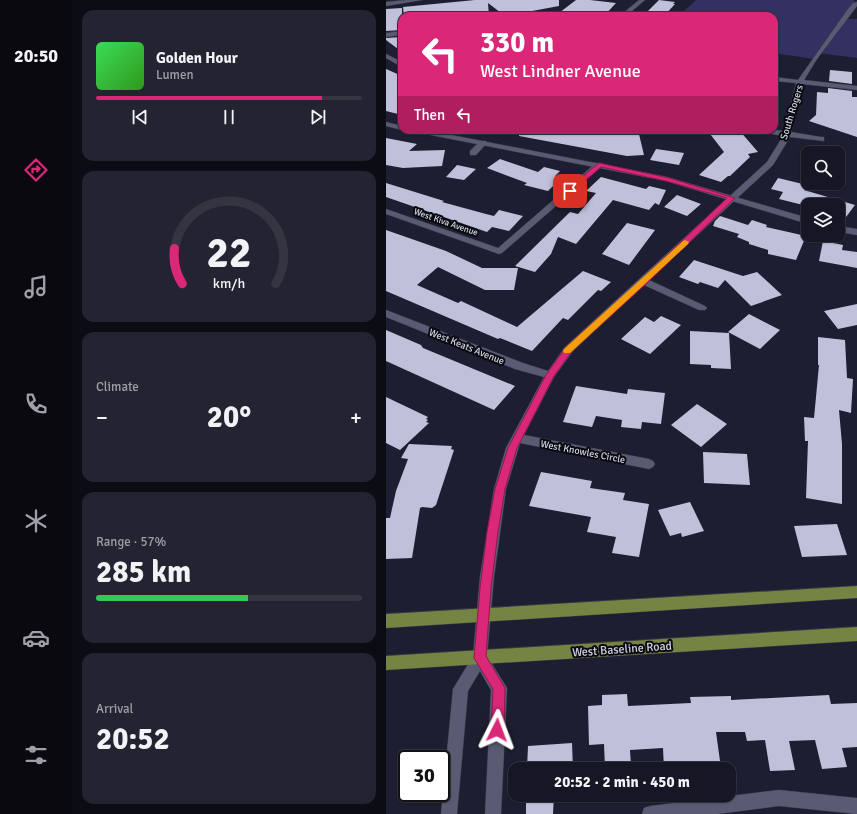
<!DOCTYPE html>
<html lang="en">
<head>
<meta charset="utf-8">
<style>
	body { margin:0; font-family:Signika,sans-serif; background:#232332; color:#f1f3f6; height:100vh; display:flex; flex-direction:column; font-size:15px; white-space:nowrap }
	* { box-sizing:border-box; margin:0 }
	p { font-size:13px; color:#9e9fa7 }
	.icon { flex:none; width:22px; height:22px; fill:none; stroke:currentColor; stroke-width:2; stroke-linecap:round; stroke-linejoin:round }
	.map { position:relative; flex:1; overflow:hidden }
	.panel { display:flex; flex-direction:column; gap:10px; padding:10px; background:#0c0c14; width:314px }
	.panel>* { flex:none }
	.top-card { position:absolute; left:12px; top:12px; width:380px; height:122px; border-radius:12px; box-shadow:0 1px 3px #0004,0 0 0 1px #353542; background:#db2777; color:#fff; overflow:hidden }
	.controls { position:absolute; left:415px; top:146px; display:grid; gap:8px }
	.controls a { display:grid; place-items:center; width:44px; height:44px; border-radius:8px; background:#161625; box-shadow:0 1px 3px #0004,0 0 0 1px #353542; font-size:20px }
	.speed { position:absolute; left:12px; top:750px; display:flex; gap:8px; font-size:20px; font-weight:700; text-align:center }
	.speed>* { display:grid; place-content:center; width:52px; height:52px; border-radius:50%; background:#161625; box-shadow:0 1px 3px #0004,0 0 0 1px #353542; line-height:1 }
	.speed .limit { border:2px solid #111; border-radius:6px; background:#fff; color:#111 }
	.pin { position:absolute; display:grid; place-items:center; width:34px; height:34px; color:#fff; margin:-17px; border-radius:8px; box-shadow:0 2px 6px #0006 }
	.me { position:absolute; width:44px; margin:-22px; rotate:3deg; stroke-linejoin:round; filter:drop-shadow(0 0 3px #0008) }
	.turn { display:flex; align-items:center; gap:14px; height:84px; padding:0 16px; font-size:18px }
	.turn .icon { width:52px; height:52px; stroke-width:2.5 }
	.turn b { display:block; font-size:28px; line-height:34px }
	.then { display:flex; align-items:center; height:38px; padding:0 16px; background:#0003; gap:8px; font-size:15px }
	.big { font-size:30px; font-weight:800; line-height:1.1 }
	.panel .widget { flex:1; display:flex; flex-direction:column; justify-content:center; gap:6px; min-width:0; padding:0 14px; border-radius:12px; background:#232332 }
	.panel .dial { align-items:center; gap:0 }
	.dial svg { height:104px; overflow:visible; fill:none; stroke:#353542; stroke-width:7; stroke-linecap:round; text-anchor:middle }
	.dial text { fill:#f1f3f6; stroke:none }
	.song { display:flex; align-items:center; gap:12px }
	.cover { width:48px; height:48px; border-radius:6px; background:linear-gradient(135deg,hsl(130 70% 55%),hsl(110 70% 35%)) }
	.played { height:4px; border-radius:2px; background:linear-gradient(90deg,#db2777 85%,#353542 85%) }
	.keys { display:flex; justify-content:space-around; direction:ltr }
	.heat { display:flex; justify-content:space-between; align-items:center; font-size:22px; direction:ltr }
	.charge { height:6px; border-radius:3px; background:linear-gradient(90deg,#34c759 57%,#353542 0) }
	.trip { position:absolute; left:122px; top:762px; width:228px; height:40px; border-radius:12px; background:#161625; box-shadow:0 1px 3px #0004,0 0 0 1px #353542; font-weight:800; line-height:40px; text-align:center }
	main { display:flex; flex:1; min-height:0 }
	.tab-bar { display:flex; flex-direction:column; width:72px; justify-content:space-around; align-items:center; background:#09090f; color:#9e9fa7 }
	.tab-bar .icon { width:28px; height:28px }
	.tab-bar .active { color:#db2777 }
	.tab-bar b { font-size:18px; color:#f1f3f6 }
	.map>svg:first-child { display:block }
</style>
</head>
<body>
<main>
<nav class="tab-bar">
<b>20:50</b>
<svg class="icon active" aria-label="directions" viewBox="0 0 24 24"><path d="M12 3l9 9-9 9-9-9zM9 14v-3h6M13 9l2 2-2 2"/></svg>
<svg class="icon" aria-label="music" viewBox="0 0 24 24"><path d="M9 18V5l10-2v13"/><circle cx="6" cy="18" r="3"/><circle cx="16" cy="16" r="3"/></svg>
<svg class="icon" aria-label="phone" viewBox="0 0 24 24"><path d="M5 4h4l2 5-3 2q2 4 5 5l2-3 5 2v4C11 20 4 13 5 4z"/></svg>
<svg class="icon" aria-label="climate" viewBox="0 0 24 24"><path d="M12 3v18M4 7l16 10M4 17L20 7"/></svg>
<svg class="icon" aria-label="car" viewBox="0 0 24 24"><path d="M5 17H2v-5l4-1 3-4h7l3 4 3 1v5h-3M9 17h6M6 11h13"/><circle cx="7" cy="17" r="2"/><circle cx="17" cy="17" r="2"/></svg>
<svg class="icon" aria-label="filters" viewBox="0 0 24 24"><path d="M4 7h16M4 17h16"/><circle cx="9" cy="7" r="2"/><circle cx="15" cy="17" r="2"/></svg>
</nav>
<section class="panel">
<div class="widget">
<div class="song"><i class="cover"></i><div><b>Golden Hour</b><p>Lumen</p></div></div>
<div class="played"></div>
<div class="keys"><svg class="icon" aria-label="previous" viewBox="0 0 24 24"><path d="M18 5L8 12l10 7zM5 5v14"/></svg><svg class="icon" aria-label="pause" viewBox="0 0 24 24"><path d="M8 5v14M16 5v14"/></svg><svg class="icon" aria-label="next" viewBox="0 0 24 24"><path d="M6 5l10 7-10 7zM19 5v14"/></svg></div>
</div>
<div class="widget dial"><svg viewBox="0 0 100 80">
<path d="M14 69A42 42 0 1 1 86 69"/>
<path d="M14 69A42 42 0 0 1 8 42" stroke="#db2777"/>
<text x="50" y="56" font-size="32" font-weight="700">22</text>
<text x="50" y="72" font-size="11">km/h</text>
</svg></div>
<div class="widget"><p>Climate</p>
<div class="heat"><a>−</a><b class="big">20°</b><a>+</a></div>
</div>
<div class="widget"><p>Range · 57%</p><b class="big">285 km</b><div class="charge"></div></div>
<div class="widget"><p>Arrival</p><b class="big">20:52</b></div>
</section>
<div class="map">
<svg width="471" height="814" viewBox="0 0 471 814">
	<rect width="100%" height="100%" fill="#1d1e31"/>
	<path fill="#323162" d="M310,0H468L469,4L458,19H471V58L432,53L428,59L388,53V16H293Z"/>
	<path fill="#bfc1db" d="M89,0H173V6L119,16L102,3L103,16H18L17,7Z
		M190,0H204L230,3L218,16H169Z
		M273,0L289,2L287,4H289L278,16H257Z
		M16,8V30L0,31V9Z
		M16,37V52L0,40V38Z
		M0,69L16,76V115L0,111Z
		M444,70L466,72V84L443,81Z
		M442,88L466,91V97H471V137L423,121L430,115L431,92L442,93Z
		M134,130H252L258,155L241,156L133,136Z
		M321,130H353L372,152L362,154L364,157L344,176H342L335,182L313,175L338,152Z
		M0,138L31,144L23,151L59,150L56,166L17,168L0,165Z
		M270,149L298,153L293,165L264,160Z
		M114,159L152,172L158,167L174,171L169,176L176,177L162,191L138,185L141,183L101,168Z
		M71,165L90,169L78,180L60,177Z
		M215,177L260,189L263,186L280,190L273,205L269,203L263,210L227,200L190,244L172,237L165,254L149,272L129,266L184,212L192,214L210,193L200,191Z
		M392,178L421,185L418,190L469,205L460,217L452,214V205H417L393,199L397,192L385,189Z
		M0,183L58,201L56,202L100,214L108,216L113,210L137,216L123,231L106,227L101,232L0,197Z
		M291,195L315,204L301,216L278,207Z
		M334,216L362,225L366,220L381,225L380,227L420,236L410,260L382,254V250L363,244V242L351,237L353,234L327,226L329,221Z
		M241,223L269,230L243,265L216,254Z
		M0,230L60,251L96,268H132L128,290H99L52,267L31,285L72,303L75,301L131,327L197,271L225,282L215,291L212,290L182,320L177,318L146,351L114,338L112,339L0,291Z
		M437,241L457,245L456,250L471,252V268L433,261Z
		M308,260L357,276L371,272L396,295L365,306L339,280L332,288L314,282L312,284L293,277Z
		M471,304V325L452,329L438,311Z
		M363,314L394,330L374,349L342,332Z
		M275,316L295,325L264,354L235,339L259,317L268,322Z
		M0,330L35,345L37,348L129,386L108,410L0,361Z
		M304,331L343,333L345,369L325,368V365L304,364Z
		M432,337L459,340L461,378L467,379L465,413L453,410L456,444V504L420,498L422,441H419L418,417L428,418L433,365H432Z
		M190,386L241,394L242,389L279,393L275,424L256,422L255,429L235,427L236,420L210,416L206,427L177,422Z
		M0,397L42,417L40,419L42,420L40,422L43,423L14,450L0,443Z
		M311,404L341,424L315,447L285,425Z
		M23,444L66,446L65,449L68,450L50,505L46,508L36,507L34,508L26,558L0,559V518H4L10,491L22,459L15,458Z
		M317,452L361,454L364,485L318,483Z
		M155,472L206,481L204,488L239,493L237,500L263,504L253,557L226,553L230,537L201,532L205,517L143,506Z
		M304,502L318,531L296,537L295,533L284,536L272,510Z
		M451,524L461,555L416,557L408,526Z
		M241,694L242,706L305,703L304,697L345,696V700L443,695L445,704L471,703V747L456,748L461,767L436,769L429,740L403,741L409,770L384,771L379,740L361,741L359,732H330L334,761L302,762L303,769H278L277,748L244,750L245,766L219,768L218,744L203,745L202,706L216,705V695Z
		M186,743L187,769H141L142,746Z
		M140,795H168L167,814H140Z"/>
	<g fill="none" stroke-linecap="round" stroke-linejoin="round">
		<defs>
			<path id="minor" d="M20,0H36L0,6V2Z
				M253,0H259L240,16H234Z
				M471,2V6L431,59L418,80L471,86V90L416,84L405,132L435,137H438V141L404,137L387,165L263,280L319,306L321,308L319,310H313L258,285L187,351L168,377L138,435L263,459L267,461L269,464L267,467L263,469L134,443L120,489L108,577L101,656L121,688L115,814H99L105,690L94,671L82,691L71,814H55L67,689L87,656L94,577L108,489L120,448L158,377L129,369L0,317V310L137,363L162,371L179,347L381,162L397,136L381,133L377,131L388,130L398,131L410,83L388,81V77L412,80L462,9L467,3Z
				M16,31V35L0,37V33Z
				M0,54L16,62V67L0,58Z
				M94,141H100L101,143L90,155H84V151Z
				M210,163H216L217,165L116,253L113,254L0,214V209L112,248Z
				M393,790L471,798V814L393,806L331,814H256L258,808L264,806Z"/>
			<path id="tertiary" d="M0,122L16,126V130L0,126Z
				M25,130H40L281,177L422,218V224L280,181L29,132Z
				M452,226L471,229V235L452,232Z"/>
			<path id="primary" d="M471,586V598L0,628V614Z
				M471,627V641L0,670V656Z"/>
		</defs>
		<use href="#minor" stroke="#383948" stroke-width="1"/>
		<use href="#tertiary" stroke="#383948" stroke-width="1"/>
		<use href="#primary" stroke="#383948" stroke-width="1"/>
		<use href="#minor" fill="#595b72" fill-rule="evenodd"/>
		<use href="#tertiary" fill="#595b72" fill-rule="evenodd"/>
		<use href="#primary" fill="#758443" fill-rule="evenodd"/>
	</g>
	<path fill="#db2777" stroke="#8e194d" d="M213,163L283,178L349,198L261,283L186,351L168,376L131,448L119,489L112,532L105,588L100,656L119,688L118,730L116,735L111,736L107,735L105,730L107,689L88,658L94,588L101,532L109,489L122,448L160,375L180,347L255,280L341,198L280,181L215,167L186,192H181V189Z"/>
	<path fill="#f59e0b" d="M299,240L303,242L302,244L184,353H178L177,351L178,349L297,241Z"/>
	<g text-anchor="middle" stroke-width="4" stroke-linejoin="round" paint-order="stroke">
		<g font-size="9" fill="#d2d4e1" stroke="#090911">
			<text transform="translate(60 222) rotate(19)" y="3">West Kiva Avenue</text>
		</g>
		<g font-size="10" fill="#d2d4e1" stroke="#090911">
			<text transform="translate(405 112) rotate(-73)" y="4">South Rogers</text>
			<text transform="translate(81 346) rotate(22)" y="4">West Keats Avenue</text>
			<text transform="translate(197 451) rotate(11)" y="4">West Knowles Circle</text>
		</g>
		<g font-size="12" fill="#d2d4e1" stroke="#090911">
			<text transform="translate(236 649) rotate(-4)" y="4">West Baseline Road</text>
		</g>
	</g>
</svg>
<div class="controls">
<a><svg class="icon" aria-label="search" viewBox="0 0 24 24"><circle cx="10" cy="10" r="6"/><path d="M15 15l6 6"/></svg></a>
<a><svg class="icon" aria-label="layers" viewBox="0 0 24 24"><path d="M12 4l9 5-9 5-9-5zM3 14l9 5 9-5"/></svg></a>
</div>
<div class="speed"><div class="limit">30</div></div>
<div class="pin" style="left:184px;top:191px;background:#d93025"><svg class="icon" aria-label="arrive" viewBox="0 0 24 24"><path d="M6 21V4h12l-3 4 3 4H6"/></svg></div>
<svg class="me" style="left:111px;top:730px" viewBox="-20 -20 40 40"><path d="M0-17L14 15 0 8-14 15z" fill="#db2777" stroke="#fff" stroke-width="4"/></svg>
<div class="trip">20:52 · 2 min · 450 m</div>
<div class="top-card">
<div class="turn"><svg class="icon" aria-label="left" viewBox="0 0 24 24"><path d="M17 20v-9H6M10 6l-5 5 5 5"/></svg><div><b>330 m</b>West Lindner Avenue</div></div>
<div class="then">Then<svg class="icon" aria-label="left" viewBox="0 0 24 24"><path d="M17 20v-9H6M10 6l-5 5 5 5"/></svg></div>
</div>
</div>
</main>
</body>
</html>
